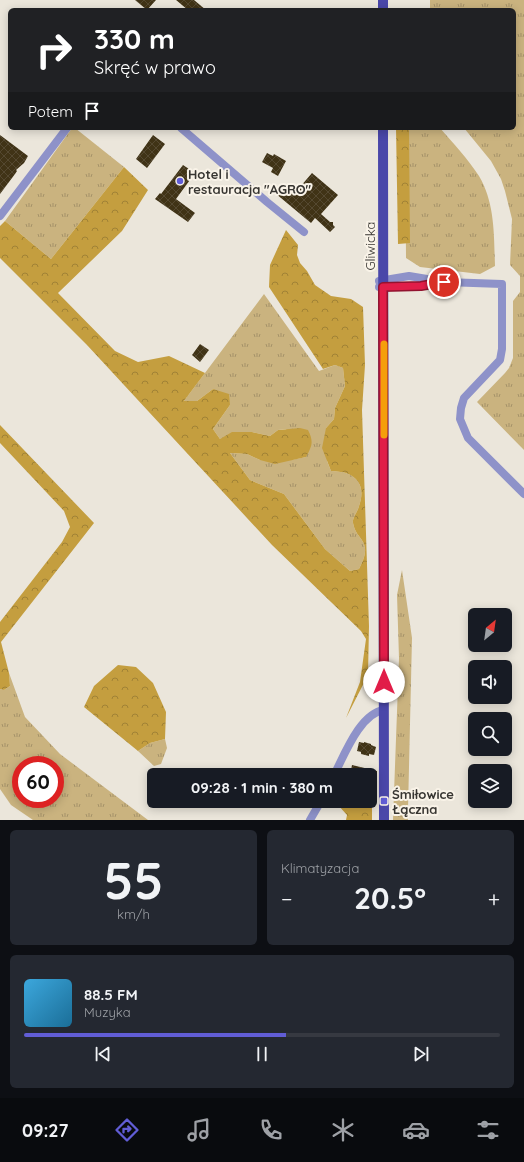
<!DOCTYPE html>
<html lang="pl">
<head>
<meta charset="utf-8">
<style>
	body { margin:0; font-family:Quicksand,sans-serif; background:#242831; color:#f1f3f6; height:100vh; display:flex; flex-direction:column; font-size:15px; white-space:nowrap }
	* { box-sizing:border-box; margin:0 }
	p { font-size:13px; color:#9ea1a6 }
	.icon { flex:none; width:22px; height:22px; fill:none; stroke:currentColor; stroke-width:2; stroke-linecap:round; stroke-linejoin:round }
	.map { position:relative; height:820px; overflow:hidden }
	.details { display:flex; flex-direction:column; gap:10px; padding:10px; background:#0d0f14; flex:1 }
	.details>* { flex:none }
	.top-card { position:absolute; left:8px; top:8px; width:508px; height:122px; border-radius:6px; box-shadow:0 2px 10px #0003; background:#202124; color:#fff; overflow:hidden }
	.needle { width:26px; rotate:29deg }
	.buttons { position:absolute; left:468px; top:608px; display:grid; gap:8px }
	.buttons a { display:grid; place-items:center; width:44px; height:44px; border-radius:6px; background:#171b24; box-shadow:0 2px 10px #0003; font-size:20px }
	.speed { position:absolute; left:12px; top:756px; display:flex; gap:8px; font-size:20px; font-weight:700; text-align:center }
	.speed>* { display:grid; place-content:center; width:52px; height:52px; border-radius:50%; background:#171b24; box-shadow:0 2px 10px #0003; line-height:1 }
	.speed .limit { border:6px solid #d22; background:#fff; color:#111 }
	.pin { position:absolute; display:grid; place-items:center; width:34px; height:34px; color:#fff; margin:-17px; border:2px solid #fff; border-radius:50%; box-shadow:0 1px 4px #0007 }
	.me { position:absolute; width:44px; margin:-22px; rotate:0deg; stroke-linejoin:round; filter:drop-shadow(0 0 3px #0008) }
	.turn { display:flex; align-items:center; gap:14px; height:84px; padding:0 20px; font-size:18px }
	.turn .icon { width:52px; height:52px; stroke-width:2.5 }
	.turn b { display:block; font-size:28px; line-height:34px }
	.then { display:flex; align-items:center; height:38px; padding:0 20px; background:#0003; gap:8px; font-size:15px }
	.big { font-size:30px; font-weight:800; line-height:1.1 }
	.details .widget { flex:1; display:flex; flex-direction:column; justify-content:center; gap:6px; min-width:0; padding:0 14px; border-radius:6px; background:#242831 }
	.details .dial { align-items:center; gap:0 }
	.dial b { font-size:52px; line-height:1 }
	.song { display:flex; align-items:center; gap:12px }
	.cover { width:48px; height:48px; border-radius:6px; background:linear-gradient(135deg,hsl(200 70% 55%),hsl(200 70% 35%)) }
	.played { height:4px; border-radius:2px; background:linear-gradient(90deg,#615dd6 55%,#363941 55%) }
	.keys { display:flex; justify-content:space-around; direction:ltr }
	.heat { display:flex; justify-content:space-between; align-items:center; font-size:22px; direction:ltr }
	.details .tiles { flex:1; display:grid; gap:10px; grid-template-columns:1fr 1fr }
	.widget:last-child { grid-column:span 2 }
	.trip { position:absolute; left:147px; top:768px; width:230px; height:40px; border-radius:6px; background:#171b24; box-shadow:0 2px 10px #0003; font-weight:800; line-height:40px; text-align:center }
	.tab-bar { display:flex; height:64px; justify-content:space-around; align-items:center; background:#090b0e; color:#9ea1a6 }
	.tab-bar .icon { width:28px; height:28px }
	.tab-bar .current { color:#615dd6 }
	.tab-bar b { font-size:18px; color:#f1f3f6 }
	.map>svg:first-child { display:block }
</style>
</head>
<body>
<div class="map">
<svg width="524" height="820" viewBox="0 0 524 820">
	<defs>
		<pattern id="grass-tufts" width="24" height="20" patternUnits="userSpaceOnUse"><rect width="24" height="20" fill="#cab37f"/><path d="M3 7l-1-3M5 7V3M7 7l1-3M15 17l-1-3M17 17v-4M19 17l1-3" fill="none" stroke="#a59269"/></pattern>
		<pattern id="forest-crowns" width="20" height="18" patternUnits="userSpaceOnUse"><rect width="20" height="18" fill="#c49e3f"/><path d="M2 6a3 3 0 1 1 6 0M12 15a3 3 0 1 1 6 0" fill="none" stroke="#a08235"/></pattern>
		<pattern id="building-cross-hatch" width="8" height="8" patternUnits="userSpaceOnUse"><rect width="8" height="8" fill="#403316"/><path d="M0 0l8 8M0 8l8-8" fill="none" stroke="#544830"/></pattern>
	</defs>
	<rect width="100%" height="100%" fill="#ebe6db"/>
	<path fill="url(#grass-tufts)" fill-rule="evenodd" d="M430,0H524V450L477,402L505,373L509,368L513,358V301L520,292V276L510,265L512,219L505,191L501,179L491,161L464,128H514V10H430Z
		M72,128H75L124,167L51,259L5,221Z
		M405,128H440C453,143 468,159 479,176C495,203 494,235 495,266L480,274L420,267L406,258Z
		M264,294L319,371L335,365L343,368L345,386L335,408L334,419L326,428L327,461L331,471C336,471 342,472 346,473C362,479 364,492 359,506C358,511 352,518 353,523C355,533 359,535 363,542C368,551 363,561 359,569L350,571L325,549L284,494L250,480L230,453L247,454L260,460H291L306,457L286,429L278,430L270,436L252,432L220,439L213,429L230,405L213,389L197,401H184Z
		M402,570L412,638L408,810V820H393L399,658L397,595Z
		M9,673L25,717L60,754L148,820H33L11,805L0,789V689L4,690L10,686ZM21,765H55V799H21Z
		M165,739L167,748L161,764L154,766L138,751L150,743Z"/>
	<path fill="url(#forest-crowns)" d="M396,128H409L410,243L398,244Z
		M124,167L148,190L122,231L58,293L115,351L138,362L169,356L205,373L184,401H197L213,389L229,394L230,405L213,429L220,439L232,432H252L270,436L278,430L300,428L308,430C314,442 312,446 306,457L275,464L260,460L247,454L230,453L250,480L284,494L325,549L350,571L359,569C363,561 368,551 363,542C359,535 355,533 353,523C352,518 358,511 359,506C364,492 362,479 346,473C342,472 336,471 331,471L322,448L326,428L334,419L335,408L345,386L343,368L335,365L323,369L269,287L270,265L286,230L298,245L297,255L300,263L307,271L315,285L331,296L351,299L363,307L365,365L362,410L369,626L368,675L346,718L360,682L366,639L361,631L272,545L87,345L0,258V226L5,221L51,259Z
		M0,425L94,523L1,642L9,673L10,686L4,690L0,689V622L62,542L70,527L64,511L0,443Z
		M118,665L136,667L153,683L166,712L165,739L150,743L138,751L84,707L94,686Z
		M370,797H372V820H346L347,815L338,805L339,801H370Z"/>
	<path fill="url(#building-cross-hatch)" d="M135,0H156L147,10Z
		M176,0H194L206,10H188Z
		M0,135L28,156L24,163L16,170L17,171L15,174L0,194Z
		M153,135L165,144L147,168L136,159Z
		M267,153L273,156L274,154L286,161L278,176L271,172L273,168L262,162Z
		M183,165L195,173L176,199L195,213L188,222L155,199L160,193L161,194Z
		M312,173L338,195L321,214L330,222H333V225L335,227L330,232L315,218L311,223L275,193L283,184L294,194Z
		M200,344L209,350L200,362L192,355Z
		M359,742L364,743V742L371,744V745L376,747L374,755L369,754V756L361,754V752L357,751Z
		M352,765L377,771V775H350Z"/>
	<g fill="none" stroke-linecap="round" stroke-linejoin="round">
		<path stroke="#8e92c9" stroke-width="8" d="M181,128L267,202L304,232
			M0,216L67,128
			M379,281L409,276L445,282L502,284V349L500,360L464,398L461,408L460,419L468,438L524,494
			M379,287H408L438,283"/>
		<path stroke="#8e92c9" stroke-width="8" d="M334,775C344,756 360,713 384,710
			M310,820L321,801"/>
		<path stroke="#4a47a9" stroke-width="10" d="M383,0V10
			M383,128L384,820"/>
	</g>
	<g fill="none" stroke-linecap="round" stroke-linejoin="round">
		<defs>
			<path id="route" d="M384,682L383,287L421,286L444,282"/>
		</defs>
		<use href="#route" stroke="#92132f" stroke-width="10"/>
		<use href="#route" stroke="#e11d48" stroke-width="7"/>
		<path stroke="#f59e0b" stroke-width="7" d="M384,344V435"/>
	</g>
	<g fill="#615dd6" stroke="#f9f3e8" stroke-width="1.5">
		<circle cx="180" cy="181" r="4"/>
		<rect x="380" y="797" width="8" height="8" rx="2"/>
	</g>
	<g text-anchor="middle" stroke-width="4" stroke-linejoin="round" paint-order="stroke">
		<g font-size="13" font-weight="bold" fill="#373531" stroke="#f9f3e8" text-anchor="start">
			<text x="188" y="179">Hotel i<tspan x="188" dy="15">restauracja "AGRO"</tspan></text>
			<text x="392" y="799">Śmiłowice<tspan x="392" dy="15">Łączna</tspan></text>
		</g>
		<g font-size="13" fill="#373531" stroke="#f9f3e8">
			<text transform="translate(370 246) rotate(-90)" y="5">Gliwicka</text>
		</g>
	</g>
</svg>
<div class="buttons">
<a><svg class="needle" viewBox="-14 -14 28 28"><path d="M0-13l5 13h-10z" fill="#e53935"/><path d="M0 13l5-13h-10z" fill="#9ea1a6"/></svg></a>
<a><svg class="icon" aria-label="sound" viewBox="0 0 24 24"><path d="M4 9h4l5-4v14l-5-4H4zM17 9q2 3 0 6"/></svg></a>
<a><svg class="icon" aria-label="search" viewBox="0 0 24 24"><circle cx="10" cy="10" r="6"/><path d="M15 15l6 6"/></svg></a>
<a><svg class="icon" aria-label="layers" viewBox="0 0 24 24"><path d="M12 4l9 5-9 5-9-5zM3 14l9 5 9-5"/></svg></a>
</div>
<div class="speed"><div class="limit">60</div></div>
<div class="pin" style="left:444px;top:282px;background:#d93025"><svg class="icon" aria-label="arrive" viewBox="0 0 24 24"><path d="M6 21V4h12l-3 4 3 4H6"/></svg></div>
<svg class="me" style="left:384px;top:682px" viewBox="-20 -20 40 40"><circle r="19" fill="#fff"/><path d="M0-13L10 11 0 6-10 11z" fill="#e11d48"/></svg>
<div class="trip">09:28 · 1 min · 380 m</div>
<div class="top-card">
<div class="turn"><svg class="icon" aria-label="right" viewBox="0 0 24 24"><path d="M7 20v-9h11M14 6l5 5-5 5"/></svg><div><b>330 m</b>Skręć w prawo</div></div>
<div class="then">Potem<svg class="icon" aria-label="arrive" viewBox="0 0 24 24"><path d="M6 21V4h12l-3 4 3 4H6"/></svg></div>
</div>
</div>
<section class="details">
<div class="tiles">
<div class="widget dial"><b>55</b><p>km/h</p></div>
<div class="widget"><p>Klimatyzacja</p>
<div class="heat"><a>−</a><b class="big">20.5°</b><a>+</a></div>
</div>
<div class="widget">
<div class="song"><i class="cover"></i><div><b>88.5 FM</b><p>Muzyka</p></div></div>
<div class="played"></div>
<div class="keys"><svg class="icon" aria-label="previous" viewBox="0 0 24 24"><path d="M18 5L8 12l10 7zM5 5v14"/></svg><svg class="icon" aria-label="pause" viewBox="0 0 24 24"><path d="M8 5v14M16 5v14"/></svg><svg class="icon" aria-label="next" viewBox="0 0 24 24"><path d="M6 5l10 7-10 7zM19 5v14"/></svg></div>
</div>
</div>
</section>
<nav class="tab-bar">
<b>09:27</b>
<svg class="icon current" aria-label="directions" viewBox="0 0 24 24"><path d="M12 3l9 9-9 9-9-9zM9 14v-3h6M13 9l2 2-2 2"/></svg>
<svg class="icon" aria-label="music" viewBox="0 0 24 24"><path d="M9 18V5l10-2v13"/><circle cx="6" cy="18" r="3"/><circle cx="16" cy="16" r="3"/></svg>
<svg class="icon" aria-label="phone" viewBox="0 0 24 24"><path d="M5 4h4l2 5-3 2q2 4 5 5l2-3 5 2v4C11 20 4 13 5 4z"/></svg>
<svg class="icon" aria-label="climate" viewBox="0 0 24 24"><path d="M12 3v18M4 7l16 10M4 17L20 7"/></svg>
<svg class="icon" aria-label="car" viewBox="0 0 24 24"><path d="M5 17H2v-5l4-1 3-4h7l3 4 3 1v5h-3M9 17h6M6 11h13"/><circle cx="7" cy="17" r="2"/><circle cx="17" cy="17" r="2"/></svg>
<svg class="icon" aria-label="filters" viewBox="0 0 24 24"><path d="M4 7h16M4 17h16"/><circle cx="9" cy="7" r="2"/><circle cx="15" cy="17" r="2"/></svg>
</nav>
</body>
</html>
